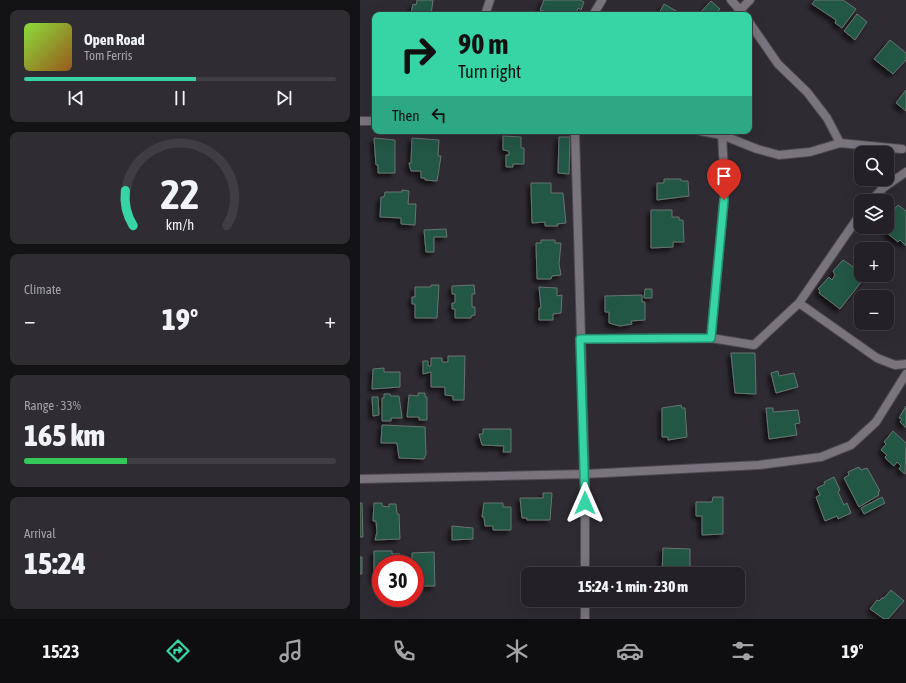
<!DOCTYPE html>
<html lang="en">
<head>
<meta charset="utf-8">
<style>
	body { margin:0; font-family:"Asap Condensed",sans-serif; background:#2f2d32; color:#f1f3f6; height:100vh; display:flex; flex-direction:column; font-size:15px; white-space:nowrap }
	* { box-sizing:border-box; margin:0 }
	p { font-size:13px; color:#a3a3a7 }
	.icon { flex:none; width:22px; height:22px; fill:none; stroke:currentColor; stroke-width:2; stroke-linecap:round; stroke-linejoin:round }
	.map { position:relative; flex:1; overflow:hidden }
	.sheet { display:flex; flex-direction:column; gap:10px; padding:10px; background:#131215; width:360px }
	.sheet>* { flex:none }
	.guide { position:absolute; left:12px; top:12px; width:380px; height:122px; border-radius:8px; box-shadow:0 4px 16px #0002,0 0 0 1px #403e43; background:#37d4a6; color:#111; overflow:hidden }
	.fabs { position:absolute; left:494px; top:146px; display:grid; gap:8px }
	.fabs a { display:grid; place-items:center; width:40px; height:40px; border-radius:8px; background:#232026; box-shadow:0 4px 16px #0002,0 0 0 1px #403e43; font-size:20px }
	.speed { position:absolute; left:12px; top:555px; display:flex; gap:8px; font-size:20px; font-weight:700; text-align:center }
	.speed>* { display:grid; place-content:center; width:52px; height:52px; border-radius:50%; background:#232026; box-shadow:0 4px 16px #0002,0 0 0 1px #403e43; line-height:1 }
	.speed .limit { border:6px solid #d22; background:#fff; color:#111 }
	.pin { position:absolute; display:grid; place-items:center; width:34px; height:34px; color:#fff; margin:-41px -17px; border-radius:50% 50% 50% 0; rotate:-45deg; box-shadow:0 0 4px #0007 }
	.pin .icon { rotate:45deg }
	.me { position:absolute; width:44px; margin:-22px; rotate:0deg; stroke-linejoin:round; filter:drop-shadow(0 0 3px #0008) }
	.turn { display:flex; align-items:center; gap:14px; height:84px; padding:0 20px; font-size:18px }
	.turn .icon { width:52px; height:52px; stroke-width:2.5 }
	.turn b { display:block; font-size:28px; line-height:34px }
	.then { display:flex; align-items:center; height:38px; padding:0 20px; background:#0003; gap:8px; font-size:15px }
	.big { font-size:30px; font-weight:800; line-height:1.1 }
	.sheet .tile { flex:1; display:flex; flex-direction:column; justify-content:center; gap:6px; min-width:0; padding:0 14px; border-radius:8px; background:#2f2d32 }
	.sheet .dial { align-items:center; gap:0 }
	.dial svg { height:104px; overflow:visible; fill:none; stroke:#403e43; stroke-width:7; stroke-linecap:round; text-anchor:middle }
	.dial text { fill:#f1f3f6; stroke:none }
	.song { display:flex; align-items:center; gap:12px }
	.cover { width:48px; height:48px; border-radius:6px; background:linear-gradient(135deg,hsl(90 70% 55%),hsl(30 70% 35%)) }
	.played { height:4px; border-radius:2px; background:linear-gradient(90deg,#37d4a6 55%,#403e43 55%) }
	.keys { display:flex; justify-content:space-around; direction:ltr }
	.heat { display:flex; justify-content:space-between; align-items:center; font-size:22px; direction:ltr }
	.charge { height:6px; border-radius:3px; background:linear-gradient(90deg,#34c759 33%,#403e43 0) }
	.trip { position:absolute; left:161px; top:567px; width:224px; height:40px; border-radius:8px; background:#232026; box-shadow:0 4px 16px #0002,0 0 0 1px #403e43; font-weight:800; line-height:40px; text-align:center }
	.tab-bar { display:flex; height:64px; justify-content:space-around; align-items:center; background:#0e0d0f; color:#a3a3a7 }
	.tab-bar .icon { width:28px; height:28px }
	.tab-bar .current { color:#37d4a6 }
	.tab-bar b { font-size:18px; color:#f1f3f6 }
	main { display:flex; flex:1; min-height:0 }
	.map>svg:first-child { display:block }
</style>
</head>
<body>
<main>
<section class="sheet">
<div class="tile">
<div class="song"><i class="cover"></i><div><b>Open Road</b><p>Tom Ferris</p></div></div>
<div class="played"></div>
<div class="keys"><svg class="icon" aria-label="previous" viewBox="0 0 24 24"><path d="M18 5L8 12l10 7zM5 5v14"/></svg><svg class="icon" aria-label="pause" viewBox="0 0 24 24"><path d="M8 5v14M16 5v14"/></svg><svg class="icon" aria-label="next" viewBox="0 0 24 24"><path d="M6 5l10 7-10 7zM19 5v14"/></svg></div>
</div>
<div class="tile dial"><svg viewBox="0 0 100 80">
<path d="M14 69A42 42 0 1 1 86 69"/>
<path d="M14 69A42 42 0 0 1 8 42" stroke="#37d4a6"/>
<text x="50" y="56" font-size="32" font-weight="700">22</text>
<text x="50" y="72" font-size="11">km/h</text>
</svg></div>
<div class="tile"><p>Climate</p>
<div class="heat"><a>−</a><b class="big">19°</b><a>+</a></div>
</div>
<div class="tile"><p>Range · 33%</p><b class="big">165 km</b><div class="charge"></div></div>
<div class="tile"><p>Arrival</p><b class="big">15:24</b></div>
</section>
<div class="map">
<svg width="546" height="619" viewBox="0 0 546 619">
	<defs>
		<filter id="shadow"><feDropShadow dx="-3.5" dy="3.5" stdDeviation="2" flood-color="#0009"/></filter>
	</defs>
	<rect width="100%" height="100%" fill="#2f2b32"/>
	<path fill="#215644" stroke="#69746f" filter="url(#shadow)" d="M57,0H73L71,15H55L51,13L53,4L56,5Z
		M184,0H220L224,2L221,10L218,8L216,14L196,15L180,10Z
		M455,0H483L496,9L482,28L475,23L476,20L452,4Z
		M351,1L360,9L358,11L363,15H338Z
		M304,4L318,12L321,15H298Z
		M497,14L507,22L495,40L484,31Z
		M530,40L546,53V60L533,74L514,59Z
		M546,90V111L536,103Z
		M143,136L161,137V148H164V164H153V167H146V155H149V151L143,150Z
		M199,137H210L209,174L198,173Z
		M14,138L35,140V173H18V165H16Z
		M52,138L79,140L78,156H81L77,181L65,180V178H61V171H51L49,163H51Z
		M304,179H321V181H328L329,196L297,200V183H304Z
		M171,183H191V193H203L206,223L197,224L198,226H185V222L172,223Z
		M42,190L49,191L48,204H56L55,225L41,224V218L20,217L21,197H24L25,192H42Z
		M538,205L546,211V246L540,240L538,242L527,233L529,232L523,227H527V213L533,217L534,215L531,213Z
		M291,210H312V217H319V220H323L324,242H313V247L291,248Z
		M86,229L87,237H74V252H66L64,230Z
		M181,240H195V243H201L199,264L201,275L192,276L191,279H177L176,243H181Z
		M483,260L501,272V275L506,276L480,309L459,293L460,291L458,289L469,277L472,280L475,275L473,271Z
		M71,285H79L77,318H55V304H52V297H55V287H71Z
		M114,285L115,294H112V307H115V315L111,316V318H95V309H92V303H95V294H92V286Z
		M179,287L197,288V296L202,295L201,313L193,314V320H179V308H181Z
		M285,289H292V298H284Z
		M282,295V302H285V320L271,321L272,324L260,326L249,323V312H245V296Z
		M371,353H395L396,394L375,393Z
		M88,356H105L104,400H93V396L85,395V387H71V372L63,374V361H68V366H71V358H82V362H88Z
		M24,368V372H40V387L12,389L13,369Z
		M418,371L419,376L434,373L438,387L416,393L411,373Z
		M58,393H65V397H67V420H59V417H47L49,395L58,396Z
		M24,394H30L31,396H39L42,418H31V421H22V398H24Z
		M12,397H18L19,415L13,416Z
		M321,405L322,408H325L327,437L308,440V437H302V408Z
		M546,406V428L540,422L542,419L539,418Z
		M406,408H413V412L438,410L440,423L435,424L437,435L409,439Z
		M22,425L65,427L66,454L64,459L39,458L37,443H21Z
		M123,429H151V452H143L144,446L122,445L119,434H123Z
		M533,431L546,443L545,474L539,469L541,466L537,462L534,466L527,460L525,457L527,455L521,450L526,444L524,442Z
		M499,467L501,470L507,468L520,491L518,492L519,495L499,507L484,478L489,475L488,472Z
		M474,477L480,490L478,492L484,505L487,503L491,513L478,519L477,516L465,521L456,497L460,495L457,488L465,484L464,482Z
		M183,493H192L190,520H167V518H162L160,498H183Z
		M353,497H363V534L342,535V516H336V502H352Z
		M522,497L525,503L504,514L501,508Z
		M0,503H2L3,537H0Z
		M14,503H22V506L29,507V504H36L37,514H39L40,539L15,540L17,532L16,521H13Z
		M124,503H143V507H151V530H133V526H125L124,517H122Z
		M92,526L113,528V539L92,540Z
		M303,548L330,549V574H302Z
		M14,551H32V554H40V557H41V564H21V585H19V581H14Z
		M74,552L75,586H61L60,584H55V564H52V553Z
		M0,557H2V574H0Z
		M262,568L287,569V574H253V571L262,570Z
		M531,590L544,601L528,619H524L510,609L517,600L519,601L522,598H524Z"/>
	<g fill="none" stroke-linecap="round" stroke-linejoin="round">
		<defs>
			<path id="street" d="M371,0L380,10L376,15
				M125,15L130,0
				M233,15L242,0
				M384,15L380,10L390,0
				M389,22L418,64L447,92L467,118L480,143L542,149
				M0,121H15
				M340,131L362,135L397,149L419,155L450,152L480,143
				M362,135L365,189L351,338L394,345L439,303L501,213
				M511,201L523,188L546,172
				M439,303L517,358L535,365L546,364
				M220,339L351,338
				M0,479L225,474L215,131
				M225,574V474L399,465L461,457L491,445L516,422L546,374
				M225,600V619"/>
		</defs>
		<use href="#street" stroke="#4c484e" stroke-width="10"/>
		<use href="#street" stroke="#79747d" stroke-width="8"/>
	</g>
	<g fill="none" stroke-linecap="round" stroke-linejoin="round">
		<defs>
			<path id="route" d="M225,503L220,339L351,338L364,200"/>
		</defs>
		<use href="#route" stroke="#248a6c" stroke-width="10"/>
		<use href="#route" stroke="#37d4a6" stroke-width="7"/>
	</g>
</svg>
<div class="fabs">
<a><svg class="icon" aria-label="search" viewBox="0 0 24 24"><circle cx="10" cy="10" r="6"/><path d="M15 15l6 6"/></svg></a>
<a><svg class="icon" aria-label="layers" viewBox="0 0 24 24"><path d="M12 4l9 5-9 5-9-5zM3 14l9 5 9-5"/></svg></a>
<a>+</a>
<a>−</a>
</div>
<div class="speed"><div class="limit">30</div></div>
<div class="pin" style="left:364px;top:200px;background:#d93025"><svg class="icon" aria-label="arrive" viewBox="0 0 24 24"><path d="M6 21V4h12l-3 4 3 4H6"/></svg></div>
<svg class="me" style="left:225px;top:503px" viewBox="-20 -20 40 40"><path d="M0-17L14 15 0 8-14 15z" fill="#37d4a6" stroke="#fff" stroke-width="4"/></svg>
<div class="trip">15:24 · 1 min · 230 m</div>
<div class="guide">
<div class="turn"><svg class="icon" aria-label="right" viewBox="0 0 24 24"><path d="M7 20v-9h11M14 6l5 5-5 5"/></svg><div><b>90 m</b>Turn right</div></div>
<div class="then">Then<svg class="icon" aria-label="left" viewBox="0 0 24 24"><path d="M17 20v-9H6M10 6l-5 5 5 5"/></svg></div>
</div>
</div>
</main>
<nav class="tab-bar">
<b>15:23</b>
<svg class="icon current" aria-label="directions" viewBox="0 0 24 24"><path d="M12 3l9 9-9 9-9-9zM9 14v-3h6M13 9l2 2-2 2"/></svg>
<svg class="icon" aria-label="music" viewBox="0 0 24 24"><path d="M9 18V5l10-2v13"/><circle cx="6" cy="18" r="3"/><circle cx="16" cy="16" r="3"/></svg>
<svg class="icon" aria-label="phone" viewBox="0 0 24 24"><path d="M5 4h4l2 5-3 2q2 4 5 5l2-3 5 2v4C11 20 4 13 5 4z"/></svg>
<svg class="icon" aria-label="climate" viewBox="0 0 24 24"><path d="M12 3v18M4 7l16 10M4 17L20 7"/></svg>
<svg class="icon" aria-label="car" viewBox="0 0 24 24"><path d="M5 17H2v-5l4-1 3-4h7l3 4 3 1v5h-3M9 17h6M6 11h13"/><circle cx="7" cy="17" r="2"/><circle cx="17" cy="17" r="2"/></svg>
<svg class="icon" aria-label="filters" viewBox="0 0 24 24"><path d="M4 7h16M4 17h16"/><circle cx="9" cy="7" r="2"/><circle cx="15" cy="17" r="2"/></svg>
<b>19°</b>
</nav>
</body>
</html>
